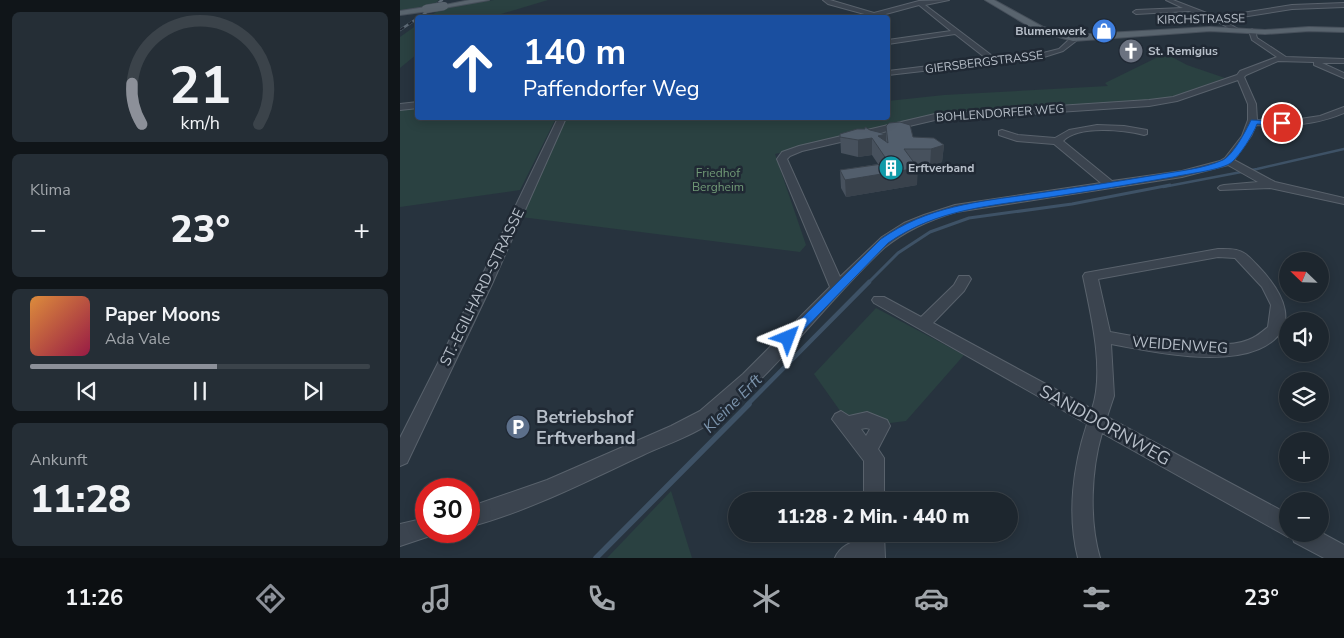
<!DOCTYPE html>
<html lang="de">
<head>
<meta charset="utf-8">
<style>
	body { margin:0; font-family:"Nunito Sans",sans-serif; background:#252e36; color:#f1f3f6; height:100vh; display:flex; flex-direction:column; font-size:19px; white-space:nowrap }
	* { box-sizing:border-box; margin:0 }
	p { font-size:16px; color:#a0a5aa }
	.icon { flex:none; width:28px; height:28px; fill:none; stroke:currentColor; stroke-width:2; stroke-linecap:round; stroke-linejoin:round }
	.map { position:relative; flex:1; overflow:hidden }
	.panel { display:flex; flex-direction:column; gap:12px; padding:12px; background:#101519; width:400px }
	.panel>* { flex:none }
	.hud { position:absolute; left:15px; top:15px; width:475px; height:105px; border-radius:5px; box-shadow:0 2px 12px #0003,0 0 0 1px #3b434a; background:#1a4fa0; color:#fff; overflow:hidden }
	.needle { width:32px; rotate:293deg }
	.buttons { position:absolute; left:879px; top:252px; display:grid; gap:10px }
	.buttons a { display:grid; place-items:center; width:50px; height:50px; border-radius:50%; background:#1d262e; box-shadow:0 2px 12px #0003,0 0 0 1px #3b434a; font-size:25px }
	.speed { position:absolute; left:15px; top:478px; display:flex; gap:10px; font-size:25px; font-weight:700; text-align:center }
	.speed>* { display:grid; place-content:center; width:65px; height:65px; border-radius:50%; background:#1d262e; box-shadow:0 2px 12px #0003,0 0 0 1px #3b434a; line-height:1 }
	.speed .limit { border:8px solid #d22; background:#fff; color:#111 }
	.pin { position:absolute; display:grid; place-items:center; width:42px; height:42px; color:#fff; margin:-21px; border:2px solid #fff; border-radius:50%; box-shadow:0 1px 5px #0007 }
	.me { position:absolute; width:55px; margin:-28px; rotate:44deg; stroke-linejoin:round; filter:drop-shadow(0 0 4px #0008) }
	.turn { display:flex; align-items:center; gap:18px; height:105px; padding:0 25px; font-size:22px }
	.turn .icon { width:65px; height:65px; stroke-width:2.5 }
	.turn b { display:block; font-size:35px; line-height:42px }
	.big { font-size:38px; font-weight:800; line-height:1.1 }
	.panel .widget { flex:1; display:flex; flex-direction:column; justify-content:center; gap:8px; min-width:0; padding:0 18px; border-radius:8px; background:#252e36 }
	.panel .dial { align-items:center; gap:0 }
	.dial svg { height:130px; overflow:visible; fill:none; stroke:#3b434a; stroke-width:7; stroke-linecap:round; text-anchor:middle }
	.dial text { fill:#f1f3f6; stroke:none }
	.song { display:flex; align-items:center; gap:15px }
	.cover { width:60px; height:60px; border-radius:8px; background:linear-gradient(135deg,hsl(30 70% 55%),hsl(340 70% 35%)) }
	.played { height:5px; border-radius:2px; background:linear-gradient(90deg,#8c9099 55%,#3b434a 55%) }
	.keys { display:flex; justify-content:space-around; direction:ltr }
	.heat { display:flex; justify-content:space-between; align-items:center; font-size:28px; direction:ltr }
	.trip { position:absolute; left:328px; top:492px; width:290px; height:50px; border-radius:25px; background:#1d262e; box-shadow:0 2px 12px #0003,0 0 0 1px #3b434a; font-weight:800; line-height:50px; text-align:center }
	.tabs { display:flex; height:80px; justify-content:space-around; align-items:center; background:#0c0f12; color:#a0a5aa }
	.tabs .icon { width:35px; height:35px }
	.tabs .on { color:#8c9099 }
	.tabs b { font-size:22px; color:#f1f3f6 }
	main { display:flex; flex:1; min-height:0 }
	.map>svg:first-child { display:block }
</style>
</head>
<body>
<main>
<section class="panel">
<div class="widget dial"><svg viewBox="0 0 100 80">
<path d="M14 69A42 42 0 1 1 86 69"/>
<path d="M14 69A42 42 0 0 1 8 44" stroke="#8c9099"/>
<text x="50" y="56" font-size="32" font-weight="700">21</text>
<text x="50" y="72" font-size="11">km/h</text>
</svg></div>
<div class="widget"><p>Klima</p>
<div class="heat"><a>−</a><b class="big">23°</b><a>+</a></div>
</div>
<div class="widget">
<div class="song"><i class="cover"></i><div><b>Paper Moons</b><p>Ada Vale</p></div></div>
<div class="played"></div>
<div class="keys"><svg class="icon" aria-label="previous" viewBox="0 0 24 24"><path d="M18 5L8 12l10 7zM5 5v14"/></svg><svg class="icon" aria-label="pause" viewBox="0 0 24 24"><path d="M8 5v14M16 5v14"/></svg><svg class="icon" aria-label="next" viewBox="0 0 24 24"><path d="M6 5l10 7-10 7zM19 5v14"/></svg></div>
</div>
<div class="widget"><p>Ankunft</p><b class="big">11:28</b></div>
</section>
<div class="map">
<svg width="944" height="558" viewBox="0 0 944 558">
	<rect width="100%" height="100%" fill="#27333e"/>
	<path fill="#2a4141" d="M0,0H39L32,6L0,11Z
		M94,0H148L91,17L28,18L41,8Z
		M17,25V54L0,68V37Z
		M757,49L787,65L825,78L774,96L754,100L539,115L375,154L406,245L400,252L121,217L164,121L202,118H488V101L544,95L708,86L705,83L756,58L758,56L755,52Z
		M17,107L18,118H156L120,190L0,207V109Z
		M476,308L564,355L506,421L490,423L474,414L443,415L414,374Z
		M271,491L292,558H207Z"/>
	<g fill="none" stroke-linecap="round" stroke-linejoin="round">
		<path stroke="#3e5266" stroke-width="2.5" d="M763,187L857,169L944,149"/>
		<path stroke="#3e5266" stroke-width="3" d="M468,283L498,253L530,232L569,218L672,204L770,185"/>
		<path stroke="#3e5266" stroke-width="4.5" d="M347,405L469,282"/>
		<path stroke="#3e5266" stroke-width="5.5" d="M196,558L349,404"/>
		<defs>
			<path id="minor" d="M423,0H430L474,13L519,1L549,0L525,5L595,58L643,53L659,49L673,36L676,38V41L663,51L644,57L488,75V71L587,59L555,34L488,44V40L551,31L519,5L471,18H459L468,15L428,4Z
				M766,0H773L817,17L892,5L944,3V7L892,9L823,20L838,29L839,30L836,32L818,22L789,11L736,14L733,12L736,10L783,8Z
				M852,29L855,31L857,38L886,57L944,59V63H922L944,73V78L914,65V62L878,61L846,75L844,77L856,104L857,120L900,119L920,116L944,107V113C916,125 886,127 856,125L851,136L834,160L875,182L944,198V204L870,188L820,190L818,188L820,186L824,185L858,182L828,165L782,177L556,212C529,220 506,230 484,248C427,301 381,367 320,416C298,434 269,443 243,455C187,481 129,511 69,527V507L147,480L271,426L300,411L343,374L430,287L377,159L382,152L399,146L535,114L749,100L773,97L837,75L840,71L877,57L852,40L849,31ZM838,80L848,104V120L842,136L825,158L820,161L782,171L712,181L663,141C679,125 724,130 744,135L747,134V130L724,126L697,125L669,130L655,138L618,135L602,130L599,131V135L617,141L654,144L701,183L555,205L524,215L504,223L482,237L440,277L387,159L390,156L402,151L535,120L749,106L777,101Z
				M18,102V108L0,110V104Z
				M158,118H166L92,284L7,463L0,466V438L78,284Z
				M818,249C826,249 837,248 844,253C849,256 854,262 858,266C883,292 904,329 859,349C819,366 753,352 711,344L714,396L707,417L888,514V534H920V532L944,545V558H924L894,542L892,535L888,537L881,533L702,433C691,470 689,521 700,558H678C667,515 673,466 687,424L474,303L472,300L474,297H484L521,317L554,285L559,276H569L571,279L564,291L533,323L692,409C705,371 691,315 683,276L685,273ZM818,257L835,258L862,287L871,305L868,327C862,332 855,338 848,340C819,352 742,338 710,332L698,279Z
				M441,411L449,416L467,412L487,420L490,426L478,449L484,458V501H464V461L432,419L435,414ZM466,428L470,429L466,436L461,429Z
				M26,518V531H35L33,535L0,546V524Z
				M462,534H484L485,558H435C440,546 451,542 462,539Z"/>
			<path id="major" d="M70,0H89L44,8L40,6Z
				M585,0H594L643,27L673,35L810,27L865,30L909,27L944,28V32L909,31L865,34L810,31L673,41L637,31Z
				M26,7L30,9L29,11L0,15V11Z"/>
		</defs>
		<use href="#minor" stroke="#59626c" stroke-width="2"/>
		<use href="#major" stroke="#47505b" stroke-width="2"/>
		<use href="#minor" fill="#3b444f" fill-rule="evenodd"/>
		<use href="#major" fill="#59646e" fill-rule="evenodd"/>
		<defs>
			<path id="rail" d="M19,18L42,0
				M0,30L18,18"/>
		</defs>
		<use href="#rail" stroke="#5d6975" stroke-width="2.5"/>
		<use href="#rail" stroke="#202934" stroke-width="2" stroke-dasharray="5" stroke-linecap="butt"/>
		<defs>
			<path id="major-bridge" d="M26,9L44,6"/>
		</defs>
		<use href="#major-bridge" stroke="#47505b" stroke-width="9" stroke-linecap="butt"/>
		<use href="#major-bridge" stroke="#59646e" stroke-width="8"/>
	</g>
	<path fill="#47515d" d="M486,126L513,137L544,145L542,162L530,166H517V185L446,197L441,188L440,170L478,164L472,155L458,157L441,153L440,134L470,130L486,134Z"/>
	<path fill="#39424c" d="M486,134V151L478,136Z
		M472,138V155L458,157V140Z
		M544,145L542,162L530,166L531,149Z
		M518,168L517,185L446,197L445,180Z"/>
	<path fill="#525e6c" stroke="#39424c" d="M500,122L510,125L513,137L534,138L544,145L531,149H504L518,168L445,180L440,170L489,163L472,138L458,140L440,137V134L457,129H465V127L470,130L486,134L478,136L488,143L486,126L489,123Z"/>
	<path fill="#1a73e8" stroke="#114b97" d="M851,120L882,121L886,123L882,126L857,124C853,135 840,155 832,162C823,170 786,174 773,177C732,184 691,191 650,197C592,206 538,208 488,243L393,341H384L382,338L481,239C528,206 577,202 632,194C674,188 715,182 756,175C778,171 803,169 823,160C833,155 846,131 851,120Z"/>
	<defs>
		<symbol id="shop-disc" viewBox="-11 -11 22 22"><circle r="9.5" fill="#3f7fe0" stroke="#202934"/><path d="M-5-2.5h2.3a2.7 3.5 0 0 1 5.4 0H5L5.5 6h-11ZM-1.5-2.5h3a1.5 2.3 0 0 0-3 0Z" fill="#fff"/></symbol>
		<symbol id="church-disc" viewBox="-11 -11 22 22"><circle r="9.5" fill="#6b7280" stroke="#202934"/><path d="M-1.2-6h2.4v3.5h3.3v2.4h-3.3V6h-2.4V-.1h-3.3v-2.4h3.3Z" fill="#fff"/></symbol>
		<symbol id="building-disc" viewBox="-11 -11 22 22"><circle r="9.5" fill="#0f9aa8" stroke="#202934"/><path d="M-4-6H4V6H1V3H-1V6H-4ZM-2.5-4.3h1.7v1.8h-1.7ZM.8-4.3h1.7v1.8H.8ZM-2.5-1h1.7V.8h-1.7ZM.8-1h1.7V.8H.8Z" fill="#fff"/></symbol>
		<symbol id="parking-disc" viewBox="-11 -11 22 22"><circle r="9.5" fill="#5c6f8a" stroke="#202934"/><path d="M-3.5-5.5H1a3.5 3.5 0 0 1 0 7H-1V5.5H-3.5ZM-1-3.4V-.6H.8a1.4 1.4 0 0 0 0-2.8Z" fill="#fff"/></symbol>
	</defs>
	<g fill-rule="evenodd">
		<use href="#shop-disc" x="690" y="17" width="28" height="28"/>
		<use href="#church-disc" x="717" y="37" width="28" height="28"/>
		<use href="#building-disc" x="477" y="154" width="28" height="28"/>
		<use href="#parking-disc" x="104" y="413" width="28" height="28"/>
	</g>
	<g text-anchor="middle" stroke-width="5" stroke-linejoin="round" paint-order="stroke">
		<g font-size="12" fill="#b7bfc9" stroke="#202934">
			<text transform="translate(801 19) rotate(-1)" y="4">KIRCHSTRASSE</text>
			<text transform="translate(584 62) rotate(-7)" y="4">GIERSBERGSTRASSE</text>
			<text transform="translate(600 113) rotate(-4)" y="4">BOHLENDORFER WEG</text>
		</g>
		<g font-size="12" font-weight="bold" fill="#b7bfc9" stroke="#202934" text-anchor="start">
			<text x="686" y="35" text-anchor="end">Blumenwerk</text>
			<text x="748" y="55">St. Remigius</text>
			<text x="508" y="172">Erftverband</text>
		</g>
		<g font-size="12" fill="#709976" stroke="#202934">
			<text x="318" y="177">Friedhof<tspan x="318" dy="14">Bergheim</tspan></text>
		</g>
		<g font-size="15" fill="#b7bfc9" stroke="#202934">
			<text transform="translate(82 287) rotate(-64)" y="5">ST.-EGILHARD-STRASSE</text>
			<text transform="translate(780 345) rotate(4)" y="5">WEIDENWEG</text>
		</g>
		<g font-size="16" font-style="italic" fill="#7a92aa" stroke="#202934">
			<text transform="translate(332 403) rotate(-45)" y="6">Kleine Erft</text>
		</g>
		<g font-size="18" font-weight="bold" fill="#b7bfc9" stroke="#202934" text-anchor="start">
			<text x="136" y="423">Betriebshof<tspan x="136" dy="21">Erftverband</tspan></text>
		</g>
		<g font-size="18" fill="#b7bfc9" stroke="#202934">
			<text transform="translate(705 425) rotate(29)" y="6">SANDDORNWEG</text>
		</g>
	</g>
</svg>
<div class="buttons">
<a><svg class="needle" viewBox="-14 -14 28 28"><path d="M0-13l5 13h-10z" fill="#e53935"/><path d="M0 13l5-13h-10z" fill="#a0a5aa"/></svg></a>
<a><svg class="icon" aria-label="sound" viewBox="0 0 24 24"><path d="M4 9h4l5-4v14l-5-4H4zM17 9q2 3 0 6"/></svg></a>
<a><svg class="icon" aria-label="layers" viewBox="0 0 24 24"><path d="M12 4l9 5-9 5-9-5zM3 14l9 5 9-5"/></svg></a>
<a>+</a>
<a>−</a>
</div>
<div class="speed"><div class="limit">30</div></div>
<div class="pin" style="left:882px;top:123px;background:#d93025"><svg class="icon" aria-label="arrive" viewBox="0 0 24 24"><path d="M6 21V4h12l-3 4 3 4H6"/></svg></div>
<svg class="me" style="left:388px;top:338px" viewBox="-20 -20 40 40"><path d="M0-17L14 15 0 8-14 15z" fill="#1a73e8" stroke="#fff" stroke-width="4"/></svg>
<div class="trip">11:28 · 2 Min. · 440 m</div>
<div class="hud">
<div class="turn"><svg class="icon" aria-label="ahead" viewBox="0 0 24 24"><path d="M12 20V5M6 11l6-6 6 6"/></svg><div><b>140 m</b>Paffendorfer Weg</div></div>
</div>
</div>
</main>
<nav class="tabs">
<b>11:26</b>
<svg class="icon on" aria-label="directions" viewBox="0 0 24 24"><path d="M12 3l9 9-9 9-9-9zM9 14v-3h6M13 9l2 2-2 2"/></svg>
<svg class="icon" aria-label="music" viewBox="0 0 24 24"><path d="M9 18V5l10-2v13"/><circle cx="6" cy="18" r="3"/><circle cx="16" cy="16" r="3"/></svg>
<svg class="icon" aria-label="phone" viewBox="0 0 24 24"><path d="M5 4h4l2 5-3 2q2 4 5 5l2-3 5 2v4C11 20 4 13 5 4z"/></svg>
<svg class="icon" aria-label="climate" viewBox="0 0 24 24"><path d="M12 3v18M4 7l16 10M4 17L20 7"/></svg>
<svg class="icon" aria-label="car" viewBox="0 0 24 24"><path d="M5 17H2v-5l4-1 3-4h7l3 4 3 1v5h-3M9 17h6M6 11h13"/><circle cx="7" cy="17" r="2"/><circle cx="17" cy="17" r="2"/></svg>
<svg class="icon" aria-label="filters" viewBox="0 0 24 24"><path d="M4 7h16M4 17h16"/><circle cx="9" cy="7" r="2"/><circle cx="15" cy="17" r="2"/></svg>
<b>23°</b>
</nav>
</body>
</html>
